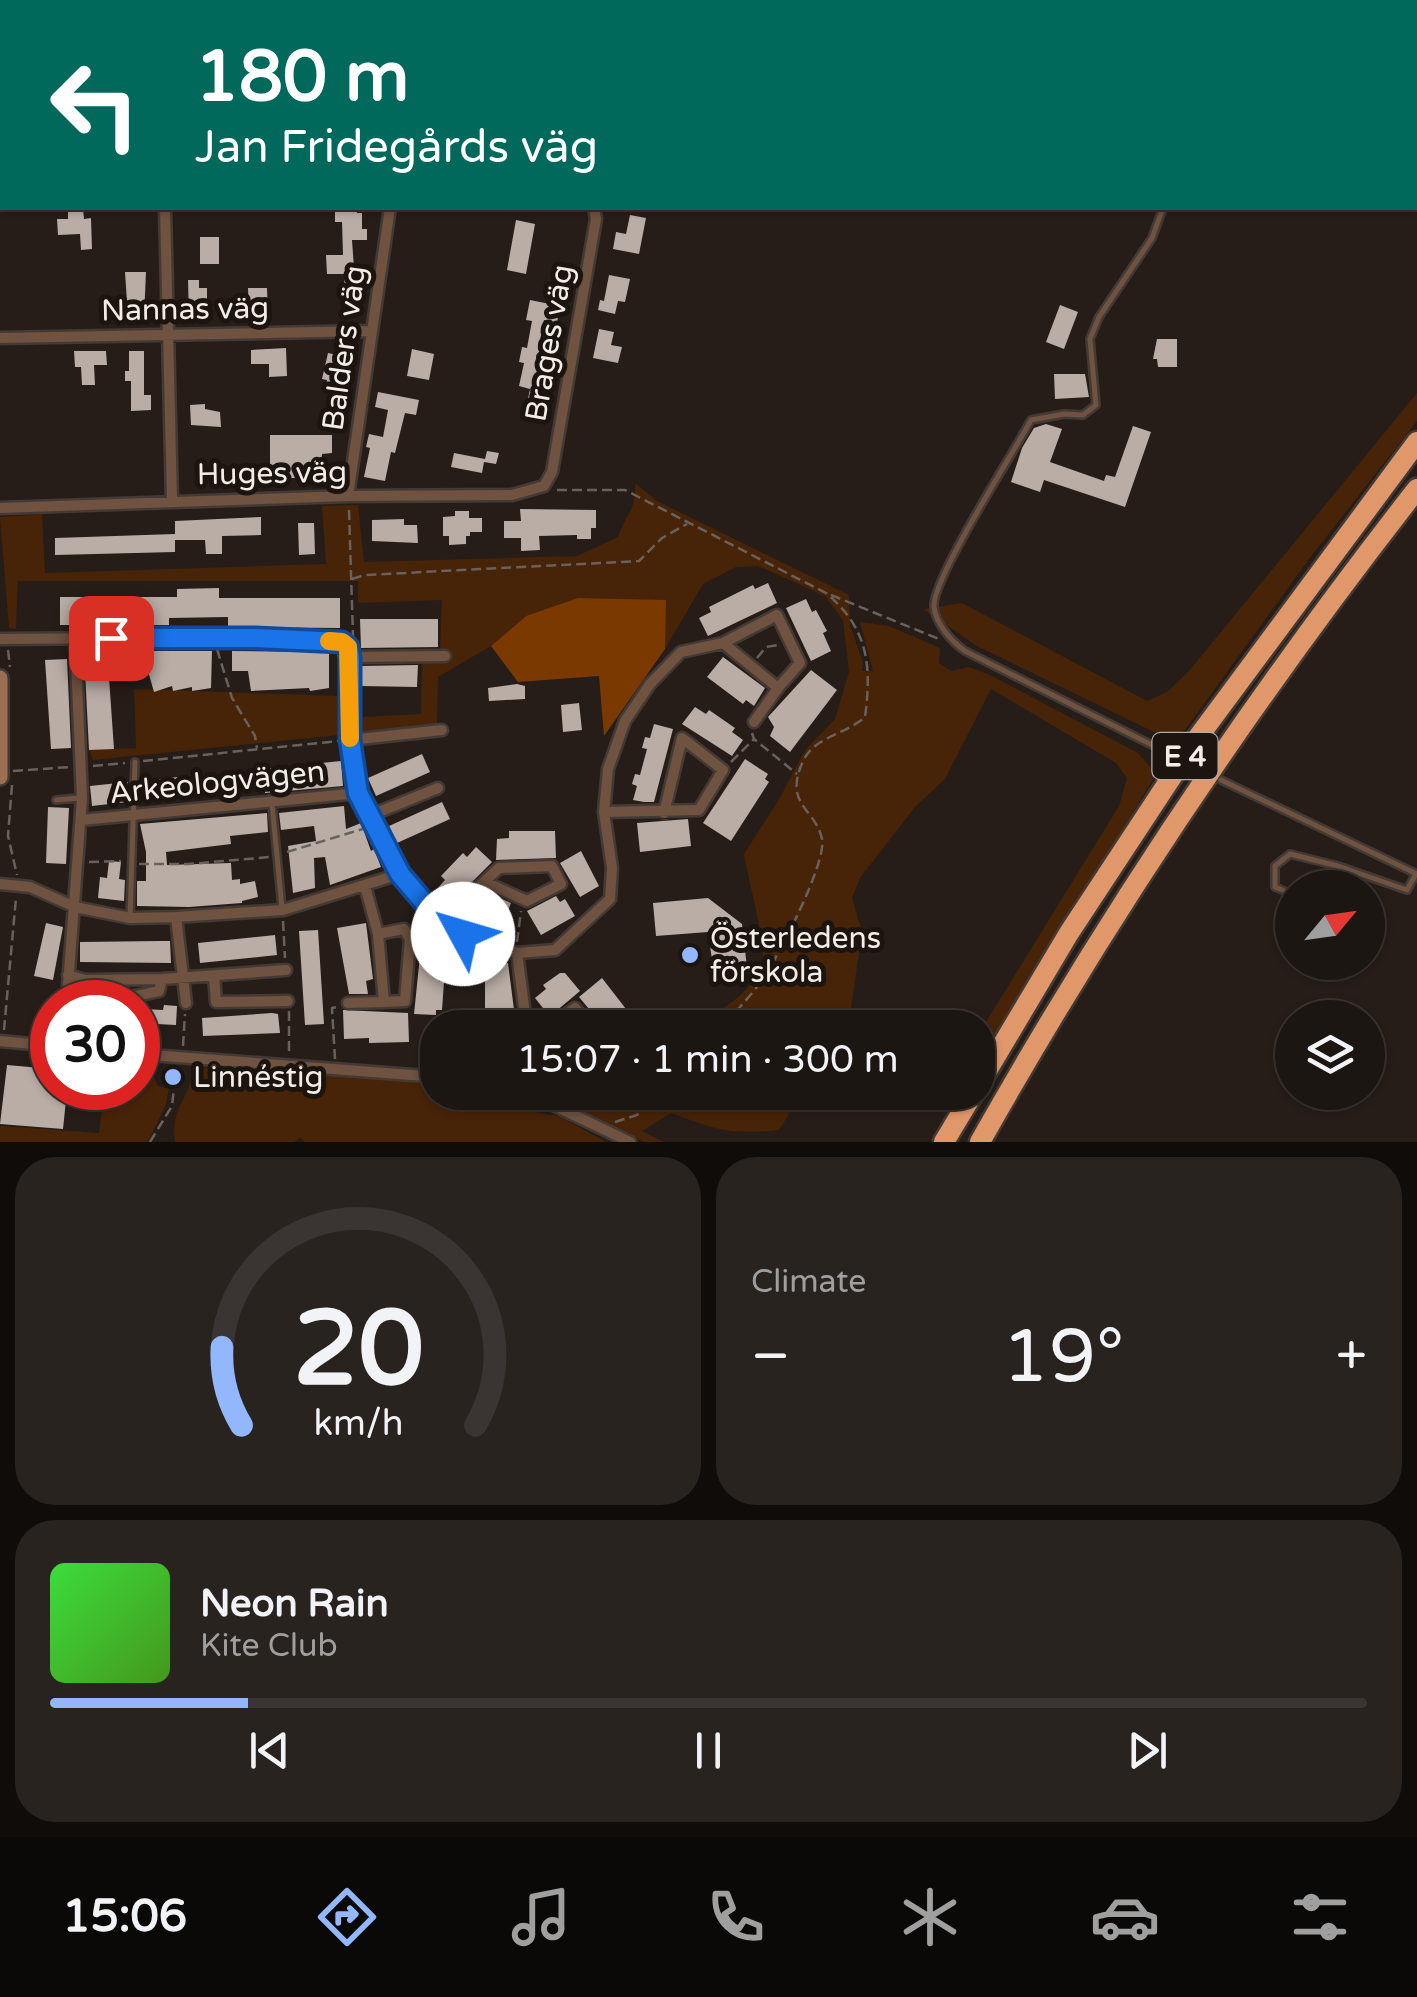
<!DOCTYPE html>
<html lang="en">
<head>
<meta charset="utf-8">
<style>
	body { margin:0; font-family:"Varela Round",sans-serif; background:#292320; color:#f1f3f6; height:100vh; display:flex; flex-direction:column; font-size:38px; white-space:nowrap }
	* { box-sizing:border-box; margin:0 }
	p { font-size:32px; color:#a09f9f }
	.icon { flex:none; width:55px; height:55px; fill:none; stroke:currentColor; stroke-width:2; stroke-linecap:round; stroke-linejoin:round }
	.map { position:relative; height:1142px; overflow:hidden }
	.sheet { display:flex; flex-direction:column; gap:15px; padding:15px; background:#0f0c0a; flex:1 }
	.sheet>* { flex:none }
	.hud { position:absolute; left:0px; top:0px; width:1418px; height:210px; box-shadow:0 2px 8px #0004,0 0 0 2px #3a3532; background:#00695c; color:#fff; overflow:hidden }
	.needle { width:65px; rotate:61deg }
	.fabs { position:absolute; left:1275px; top:870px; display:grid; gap:20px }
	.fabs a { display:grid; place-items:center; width:110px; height:110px; border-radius:50%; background:#1c1612; box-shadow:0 2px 8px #0004,0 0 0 2px #3a3532; font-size:50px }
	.speed { position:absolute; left:30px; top:980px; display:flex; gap:20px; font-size:50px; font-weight:700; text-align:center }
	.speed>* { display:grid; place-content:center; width:130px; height:130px; border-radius:50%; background:#1c1612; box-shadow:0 2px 8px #0004,0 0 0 2px #3a3532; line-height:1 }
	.speed .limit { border:15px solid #d22; background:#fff; color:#111 }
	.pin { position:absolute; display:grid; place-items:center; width:85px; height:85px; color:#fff; margin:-42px; border-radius:20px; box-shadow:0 5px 15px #0006 }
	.me { position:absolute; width:110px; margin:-55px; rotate:309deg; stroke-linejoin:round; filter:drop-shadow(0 0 8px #0008) }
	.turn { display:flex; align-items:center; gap:35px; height:210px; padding:0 30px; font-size:45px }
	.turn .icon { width:130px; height:130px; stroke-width:2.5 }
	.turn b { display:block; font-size:70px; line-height:85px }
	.big { font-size:75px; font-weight:600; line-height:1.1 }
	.sheet .card { flex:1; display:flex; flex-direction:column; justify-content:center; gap:15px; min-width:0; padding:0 35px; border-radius:40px; background:#292320 }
	.sheet .dial { align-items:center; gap:0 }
	.dial svg { height:260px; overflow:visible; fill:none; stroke:#3a3532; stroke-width:7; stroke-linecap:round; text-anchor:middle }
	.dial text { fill:#f1f3f6; stroke:none }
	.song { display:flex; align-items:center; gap:30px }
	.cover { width:120px; height:120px; border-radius:15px; background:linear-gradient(135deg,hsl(120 70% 55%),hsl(100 70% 35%)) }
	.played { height:10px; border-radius:5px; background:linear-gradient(90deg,#93b7fd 15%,#3a3532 15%) }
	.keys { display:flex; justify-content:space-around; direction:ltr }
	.heat { display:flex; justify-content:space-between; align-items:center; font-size:55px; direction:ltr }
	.sheet .tiles { flex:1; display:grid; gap:15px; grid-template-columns:1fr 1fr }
	.card:last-child { grid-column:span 2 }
	.trip { position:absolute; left:420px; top:1010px; width:575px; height:100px; border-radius:40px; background:#1c1612; box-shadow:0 2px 8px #0004,0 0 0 2px #3a3532; font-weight:600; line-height:100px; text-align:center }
	.tab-bar { display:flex; height:160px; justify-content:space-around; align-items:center; background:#0b0907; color:#a09f9f }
	.tab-bar .icon { width:70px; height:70px }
	.tab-bar .active { color:#93b7fd }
	.tab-bar b { font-size:45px; color:#f1f3f6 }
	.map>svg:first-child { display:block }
</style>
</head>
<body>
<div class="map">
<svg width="1417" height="1142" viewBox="0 0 1417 1142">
	<rect width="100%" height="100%" fill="#261d18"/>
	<path fill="#472308" d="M1417,393V421L1309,559L1185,730L1175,734L1154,732L977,646L923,609L962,603L1147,701L1167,692L1189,671Z
		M635,483L657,501L849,595L850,625L863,662L862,671H873L860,622L889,626L940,648L939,663L951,671L969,667L990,675L1138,753L1156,774L978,1072V1035L1119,806L1127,778L1116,763L991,689L945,779L915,807L860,878L852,898L862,932L850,1015L842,1027H687C717,1014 759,992 763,954C764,937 747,875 744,854L778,801L806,749L835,719L849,672L843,620L825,596L758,566L736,567L703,584L665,649V600L526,616L491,646L438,677L437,726L359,733L360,717L421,714L422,662L450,663L452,653L440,651L442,600L358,603V581H18L16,629L9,628L0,517L42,514L45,573L326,564L322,506L358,505L364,562L577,556L618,537C626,512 636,513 635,483Z
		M134,689L338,696L340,735L93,760L89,750L136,748Z
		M138,1064H147L158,1086L169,1089L165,1107L148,1142H0V1126L99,1133L105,1088H138Z
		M338,1064L437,1072L438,1092L523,1093L537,1113L559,1116L606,1142H305L300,1138L294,1142H175C170,1106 190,1101 193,1068Z
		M585,1092H802V1093L779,1130C729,1135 717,1130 671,1113L642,1131L664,1142H644L556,1098Z"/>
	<path fill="#793901" d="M578,598L666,600L665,649L604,736L599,676L518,682L491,646L526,616Z"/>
	<path fill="#b9ada6" d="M68,208H83L84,219L91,218L92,249L81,250L80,234L58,235L57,219H68Z
		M342,208H356L357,213H362V229H367V240H352L356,296H345L344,274H351H327L326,255H343L342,222H335V211H342Z
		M630,215L646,218L639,254L613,249L616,232L626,234Z
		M516,220L535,224L526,274L507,270Z
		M200,237H219V264H200Z
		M125,272H146L144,317H128Z
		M609,275L630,279L625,302L618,301L615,314L598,310L600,300L604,301Z
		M188,280H199V288H207V316H189Z
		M248,288H267L268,316H249Z
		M530,300L560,306L557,323L544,320L538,350L552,353L549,368H546L539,421L524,418L530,389L519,386L524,363L519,362L522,347L527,348L532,321L526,320Z
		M1060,305L1078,312L1064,349L1046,342Z
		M599,329L614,332L611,345L622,347L618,363L593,358Z
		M1157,339H1177V367H1158L1157,359H1153Z
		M286,348L287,376L269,377V364H251V350Z
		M412,349L434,354L429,380L407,376Z
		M74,351H106L107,365H94L95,385H82L81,367H75Z
		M129,351H144V395H151V410L131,411V381H125V371H129Z
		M328,353L342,356L334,394L324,392L327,380L322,379Z
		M1054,374H1085L1089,397L1055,399Z
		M378,392L419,400L416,415L405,413L395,453L391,452L385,481L364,477L370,448L366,447L369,434L383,437L388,410L375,407Z
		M205,404V409L220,412L221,427L191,425L190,405Z
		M1046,424L1062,429L1050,462L1104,481L1106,475L1115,477L1133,426L1151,432L1125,507L1044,480L1040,492L1011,482L1022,448L1034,428Z
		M270,435H332V453L322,454V463H308V478H263V465H270Z
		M487,451L499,453L496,464L484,462L482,473L451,467L454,453L485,459Z
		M520,509L596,510V528H591V539H577V535L539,536L540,550L521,551V538H504V521H521Z
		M455,511H469V518H482V532H470V536H466V544L449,545V536H443V517L455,516Z
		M261,517V535L222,536V554H206L205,540H175V552L55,555V538L175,534V521Z
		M404,519V525H417L418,543L372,541V520Z
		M298,523H314L315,554L299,555Z
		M768,583L777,603L708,636L699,618L711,612L709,607L753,585L755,589Z
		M219,588V598H340V628L228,627V617L169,618V625H60V597H177V589Z
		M806,599L812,612L816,610L827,631L823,633L831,651L811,661L786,608Z
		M360,619H438V647L361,648Z
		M107,649L114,749L89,750L84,651Z
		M134,651H212L211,688L192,691V687L173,691L172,686L154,692L148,671H135Z
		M232,651L329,652V688L310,691L309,688L251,691L248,671H232Z
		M723,657L765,688L754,706L746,700L743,704L707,677Z
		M67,659L71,748L51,749L45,660Z
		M418,665L417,687L360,686V666Z
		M811,670L837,690L790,752L770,736L774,727L768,717Z
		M517,684L525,686V699L489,701L488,688Z
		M579,703L582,730L563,732L561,705Z
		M695,707L706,714L709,710L735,728L732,732L743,740L732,756L682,724Z
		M654,724L673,729L654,802H644L633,800L637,786L632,784L635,774L640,775L647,749L642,748L645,737L650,738Z
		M422,754L430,772L376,796L368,778Z
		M745,759L768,774L765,779L769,782L731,841L703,823Z
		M341,761L343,786L265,793L263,769Z
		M216,773L219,794L140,801L141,781Z
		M128,782L127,802L92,806L90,786Z
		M442,802L450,819L397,843L389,826Z
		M344,806L346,829L361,823L371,851L374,849L381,867L330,885L325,857L314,858L315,888L293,893L288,846L316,841L314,826L281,830L279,813Z
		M48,807L69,808L66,864L46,863Z
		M267,813L268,832L230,836L231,844L166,852L167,865L231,863L232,880L240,879V884L255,881L258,897L242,901V903L189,907L137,906V881H146V852L140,824Z
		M688,819L691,846L640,852L637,823Z
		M509,831H555L556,858L496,860L497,839L509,838Z
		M476,847L492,862L450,904L436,890L445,880L441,876L463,853L467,857Z
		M581,851L599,886L580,897L560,863Z
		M109,861L121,862L119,879L125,880L124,901L98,898L100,877L107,878Z
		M486,892L511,903L501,929L474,919L481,897Z
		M556,896L560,902L565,899L575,916L541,935L527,911Z
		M708,898L742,924L748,976L715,980L708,932L656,936L653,903Z
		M46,923L63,927L53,980L34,976Z
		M366,923L373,979L366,981L368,994H349L337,928Z
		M318,930L324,1024L305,1025L299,931Z
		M275,935L277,955L200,963L198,943Z
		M422,936L442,938L439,981L444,982L442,1010H436V1015L414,1014Z
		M161,941H170L171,963L80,962V942Z
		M508,963L516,1025L491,1027L490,1012H485V964Z
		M560,973H565L580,991L555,1012L552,1009L547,1013L535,998L546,989L543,985Z
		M602,978L626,1009L604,1027L579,997Z
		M164,1005L177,1006L176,1025L157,1024L156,1030L138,1028V1016L144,1017V1009L163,1010Z
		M343,1010L408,1013L409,1042L369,1043V1038L344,1039Z
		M272,1013L278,1014L280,1033L203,1036L202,1018Z
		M7,1065L52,1069V1088H75L74,1100H66L63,1129L0,1124Z"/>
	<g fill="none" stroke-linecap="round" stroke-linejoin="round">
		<defs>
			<path id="lane" d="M1238,2L1239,0
				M1163,208L1152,238L1099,317L1090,339L1096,405L1083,415L1064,414L1031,420C1014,452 931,581 934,607C936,624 951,641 965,651L1166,752
				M1221,780L1417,874
				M56,800L79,798
				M272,804L282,908
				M1334,888L1346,876L1356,875
				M1292,894L1275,887V866L1290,854L1338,866L1407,890L1416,874
				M130,918L135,762"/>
			<path id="street" d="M248,0V2
				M534,0L535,2
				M395,2L401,0
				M0,35H2
				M0,187H2
				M165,208L172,500
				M0,338L371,331
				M348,496L390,208
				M0,508L348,496L512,495L544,486L552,472L596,219L594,208
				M75,638L82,798L68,985L74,999C102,1005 131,997 159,991L162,979
				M0,639L255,637L342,641L349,647L350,657L445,656
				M350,657V740L358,793L400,874L440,921L463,934L517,953L555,950L610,899L612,868L604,812L608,769L625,721L650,684L681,652L723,643L777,615L800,663L778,688L723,643
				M754,722L778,688
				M350,740L442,730
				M604,812L699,810L723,770L682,738L664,813
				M369,816L438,788
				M82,820L358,793
				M0,884L30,887L75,907L130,918L176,917L283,910L400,874
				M365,886L378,934L384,1002L405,1001L410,939L404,929L378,934
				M176,917L186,1003
				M463,934L469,896L499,868L552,866L561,884L527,901L485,882
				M517,953L525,1014L549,1028
				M68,975L85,980L162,979L286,970
				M214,976L216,1002L288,1001
				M348,1003L384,1002
				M549,1027L575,1008L592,1028
				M0,1041L52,1046
				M138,1054L438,1077
				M526,1092L630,1142"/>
			<path id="secondary" d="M0,678V777"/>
			<path id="highway" d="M978,1086L1069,933L1196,740L1417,442
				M944,1142L974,1092
				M980,1142C1109,913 1255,696 1417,489"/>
		</defs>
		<use href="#lane" stroke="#433a35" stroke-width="10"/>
		<use href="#street" stroke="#433a35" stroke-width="15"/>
		<use href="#secondary" stroke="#433a35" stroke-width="20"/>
		<use href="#highway" stroke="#433a35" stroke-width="25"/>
		<path stroke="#69615c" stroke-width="2.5" stroke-dasharray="10 5" stroke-linecap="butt" d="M657,0V2
			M557,490H625L826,593C868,628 872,665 865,717C847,734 815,736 803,761C783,806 815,807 822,839C827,863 777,959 762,980C750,997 735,1012 721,1028
			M349,510L353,637
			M352,579L365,575L639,561L662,538L687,524
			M831,595L939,639
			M217,649L232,698L255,736L257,748
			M8,650L10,667
			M757,658L766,647L779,645
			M752,733L754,739L797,774
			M143,761L339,741
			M731,762L754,739
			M93,766L125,763
			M13,771L70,767
			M12,785L8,836L17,875
			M287,852L366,828
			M89,862L121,861
			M139,864H189L270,857
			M283,921L285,958
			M517,942L521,911
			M289,1011V1053
			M4,1030L16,898
			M183,1046L185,1014
			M335,1059L332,1008L338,1007
			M615,1122L637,1115L665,1092
			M150,1142L172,1106L176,1070"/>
		<use href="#lane" stroke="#6f5240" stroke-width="5"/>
		<use href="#street" stroke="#6f5240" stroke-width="10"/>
		<use href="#secondary" stroke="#9d6f52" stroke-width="15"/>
		<use href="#highway" stroke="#e0986a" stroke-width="20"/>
	</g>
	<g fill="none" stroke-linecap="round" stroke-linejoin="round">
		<defs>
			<path id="route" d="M111,638H255L342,642L348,647L350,658V740L358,793L400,874L440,921L463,934"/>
		</defs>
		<use href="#route" stroke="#114b97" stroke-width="25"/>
		<use href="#route" stroke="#1a73e8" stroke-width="18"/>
		<path stroke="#f59e0b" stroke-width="18" d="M329,641L342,642L348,647L350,738"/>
	</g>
	<g fill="#93b7fd" stroke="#1c140f" stroke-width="4">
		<circle cx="690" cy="955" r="10"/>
		<circle cx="173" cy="1077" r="10"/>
	</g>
	<g text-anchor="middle" stroke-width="10" stroke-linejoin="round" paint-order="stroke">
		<rect fill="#1c140f" stroke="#b2aca8" stroke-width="2.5" x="1152.5" y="733" width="65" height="46" rx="8"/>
		<g font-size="28" font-weight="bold" fill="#f3ede9">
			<text x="1185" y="766">E 4</text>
		</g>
		<g font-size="30" fill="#f3ede9" stroke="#1c140f">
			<text transform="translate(185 309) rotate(-1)" y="10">Nannas väg</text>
			<text transform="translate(549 343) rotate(-80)" y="10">Brages väg</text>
			<text transform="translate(344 348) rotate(-82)" y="10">Balders väg</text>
			<text transform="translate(272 473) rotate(-1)" y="10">Huges väg</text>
			<text transform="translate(217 782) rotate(-6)" y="10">Arkeologvägen</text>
		</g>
		<g font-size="30" fill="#f3ede9" stroke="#1c140f" text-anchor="start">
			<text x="710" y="948">Österledens<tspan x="710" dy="34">förskola</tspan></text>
			<text x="193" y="1087">Linnéstig</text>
		</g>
	</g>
</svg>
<div class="fabs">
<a><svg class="needle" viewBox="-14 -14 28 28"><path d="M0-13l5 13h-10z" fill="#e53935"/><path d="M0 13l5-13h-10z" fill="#a09f9f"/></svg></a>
<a><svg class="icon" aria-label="layers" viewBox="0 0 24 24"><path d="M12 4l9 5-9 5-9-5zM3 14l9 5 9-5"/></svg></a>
</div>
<div class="speed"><div class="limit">30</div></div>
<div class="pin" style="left:111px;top:638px;background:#d93025"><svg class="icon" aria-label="arrive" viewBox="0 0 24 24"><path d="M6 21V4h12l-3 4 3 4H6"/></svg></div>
<svg class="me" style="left:463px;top:934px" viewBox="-20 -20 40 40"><circle r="19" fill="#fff"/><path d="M0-13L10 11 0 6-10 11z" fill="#1a73e8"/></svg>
<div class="trip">15:07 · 1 min · 300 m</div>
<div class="hud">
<div class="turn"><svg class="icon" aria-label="left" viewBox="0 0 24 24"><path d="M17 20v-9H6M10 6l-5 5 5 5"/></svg><div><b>180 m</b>Jan Fridegårds väg</div></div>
</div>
</div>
<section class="sheet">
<div class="tiles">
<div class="card dial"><svg viewBox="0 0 100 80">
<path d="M14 69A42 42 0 1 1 86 69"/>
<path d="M14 69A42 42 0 0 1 8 45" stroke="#93b7fd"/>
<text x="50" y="56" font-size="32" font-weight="700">20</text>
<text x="50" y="72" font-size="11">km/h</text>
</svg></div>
<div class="card"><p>Climate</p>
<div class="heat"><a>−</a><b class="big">19°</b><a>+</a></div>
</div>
<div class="card">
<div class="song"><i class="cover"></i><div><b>Neon Rain</b><p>Kite Club</p></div></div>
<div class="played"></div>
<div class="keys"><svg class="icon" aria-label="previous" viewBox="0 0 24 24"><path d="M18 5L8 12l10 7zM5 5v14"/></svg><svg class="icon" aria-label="pause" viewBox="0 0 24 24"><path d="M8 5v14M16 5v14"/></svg><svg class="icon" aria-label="next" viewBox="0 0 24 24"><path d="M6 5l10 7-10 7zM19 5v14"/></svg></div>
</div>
</div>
</section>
<nav class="tab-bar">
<b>15:06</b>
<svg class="icon active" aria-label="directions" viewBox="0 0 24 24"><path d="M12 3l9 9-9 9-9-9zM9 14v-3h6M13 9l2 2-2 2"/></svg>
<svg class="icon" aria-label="music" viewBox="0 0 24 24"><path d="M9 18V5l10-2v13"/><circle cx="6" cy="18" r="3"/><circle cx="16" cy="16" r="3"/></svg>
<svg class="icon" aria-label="phone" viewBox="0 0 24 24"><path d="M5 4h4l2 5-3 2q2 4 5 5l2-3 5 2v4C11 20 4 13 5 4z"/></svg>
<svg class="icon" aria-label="climate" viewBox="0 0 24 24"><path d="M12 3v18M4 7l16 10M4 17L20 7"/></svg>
<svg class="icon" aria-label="car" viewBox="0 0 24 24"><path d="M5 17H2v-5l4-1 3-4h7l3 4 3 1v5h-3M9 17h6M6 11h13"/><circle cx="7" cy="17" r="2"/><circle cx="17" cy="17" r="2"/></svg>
<svg class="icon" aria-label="filters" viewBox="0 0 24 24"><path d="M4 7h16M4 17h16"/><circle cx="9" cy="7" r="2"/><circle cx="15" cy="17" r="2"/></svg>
</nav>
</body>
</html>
